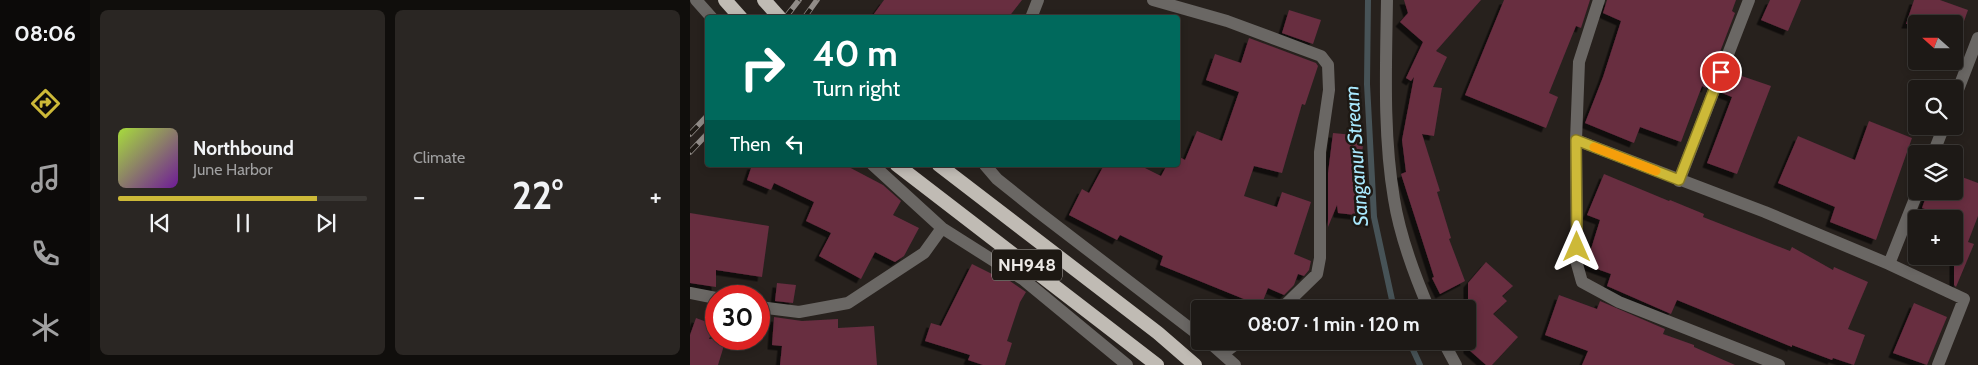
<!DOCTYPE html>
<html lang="en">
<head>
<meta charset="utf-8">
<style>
	body { margin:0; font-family:Cabin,sans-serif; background:#2a2623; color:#f1f3f6; height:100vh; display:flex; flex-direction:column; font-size:19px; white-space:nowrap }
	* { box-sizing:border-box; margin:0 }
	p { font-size:16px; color:#a0a0a1 }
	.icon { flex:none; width:28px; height:28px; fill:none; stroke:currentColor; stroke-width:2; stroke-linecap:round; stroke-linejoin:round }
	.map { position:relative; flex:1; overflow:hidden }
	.details { display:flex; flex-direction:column; gap:10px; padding:10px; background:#100e0c; width:600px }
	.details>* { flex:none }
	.top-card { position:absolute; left:15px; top:15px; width:475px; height:152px; border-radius:5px; box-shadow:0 2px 8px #0003,0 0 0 1px #3b3835; background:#00695c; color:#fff; overflow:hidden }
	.needle { width:32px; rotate:291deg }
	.buttons { position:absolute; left:1218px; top:15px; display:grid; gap:10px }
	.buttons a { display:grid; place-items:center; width:55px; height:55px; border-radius:5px; background:#1d1916; box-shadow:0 2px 8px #0003,0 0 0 1px #3b3835; font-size:25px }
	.speed { position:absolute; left:15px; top:285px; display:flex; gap:10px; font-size:25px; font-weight:700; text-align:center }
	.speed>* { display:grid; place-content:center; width:65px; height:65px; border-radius:50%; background:#1d1916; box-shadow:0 2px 8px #0003,0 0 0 1px #3b3835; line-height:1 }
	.speed .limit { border:8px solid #d22; background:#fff; color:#111 }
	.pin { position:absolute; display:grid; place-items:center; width:42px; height:42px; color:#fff; margin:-21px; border:2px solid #fff; border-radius:50%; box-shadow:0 1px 5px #0007 }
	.me { position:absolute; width:55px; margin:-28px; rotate:0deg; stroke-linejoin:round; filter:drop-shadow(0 0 4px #0008) }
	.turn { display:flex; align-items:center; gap:18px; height:105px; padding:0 25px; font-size:22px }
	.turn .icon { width:65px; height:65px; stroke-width:2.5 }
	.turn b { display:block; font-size:35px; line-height:42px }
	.then { display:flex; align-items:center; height:48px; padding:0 25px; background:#0003; gap:10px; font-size:19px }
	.big { font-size:38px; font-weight:700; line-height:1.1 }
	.details .card { flex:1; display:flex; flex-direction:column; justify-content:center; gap:8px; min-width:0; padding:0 18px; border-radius:8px; background:#2a2623 }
	.song { display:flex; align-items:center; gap:15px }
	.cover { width:60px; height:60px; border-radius:8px; background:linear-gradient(135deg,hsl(80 70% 55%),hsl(280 70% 35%)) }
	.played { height:5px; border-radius:2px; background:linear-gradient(90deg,#cdb938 80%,#3b3835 80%) }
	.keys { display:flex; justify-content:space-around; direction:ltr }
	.heat { display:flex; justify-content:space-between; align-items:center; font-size:28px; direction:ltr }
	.details .tiles { flex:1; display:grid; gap:10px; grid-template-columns:repeat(2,1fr) }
	.trip { position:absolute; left:501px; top:300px; width:285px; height:50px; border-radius:5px; background:#1d1916; box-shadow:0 2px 8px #0003,0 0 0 1px #3b3835; font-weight:700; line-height:50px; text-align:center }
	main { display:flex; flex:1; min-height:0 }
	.dock { display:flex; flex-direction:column; width:90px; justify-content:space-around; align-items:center; background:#0c0a09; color:#a0a0a1 }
	.dock .icon { width:35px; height:35px }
	.dock .active { color:#cdb938 }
	.dock b { font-size:22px; color:#f1f3f6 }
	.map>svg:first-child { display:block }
</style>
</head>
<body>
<main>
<nav class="dock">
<b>08:06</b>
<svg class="icon active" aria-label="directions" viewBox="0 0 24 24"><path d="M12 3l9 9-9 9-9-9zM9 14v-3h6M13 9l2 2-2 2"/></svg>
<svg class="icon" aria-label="music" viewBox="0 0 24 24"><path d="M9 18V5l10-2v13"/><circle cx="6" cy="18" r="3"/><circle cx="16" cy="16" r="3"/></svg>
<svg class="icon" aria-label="phone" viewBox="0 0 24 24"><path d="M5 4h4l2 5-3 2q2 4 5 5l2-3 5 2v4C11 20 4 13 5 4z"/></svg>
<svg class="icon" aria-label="climate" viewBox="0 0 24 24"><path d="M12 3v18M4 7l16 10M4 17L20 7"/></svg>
</nav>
<section class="details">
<div class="tiles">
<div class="card">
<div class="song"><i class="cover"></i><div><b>Northbound</b><p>June Harbor</p></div></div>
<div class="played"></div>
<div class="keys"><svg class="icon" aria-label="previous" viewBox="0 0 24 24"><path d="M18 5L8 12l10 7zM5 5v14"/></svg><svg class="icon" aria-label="pause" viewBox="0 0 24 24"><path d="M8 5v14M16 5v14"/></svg><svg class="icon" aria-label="next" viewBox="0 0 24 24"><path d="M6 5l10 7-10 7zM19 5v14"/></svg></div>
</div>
<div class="card"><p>Climate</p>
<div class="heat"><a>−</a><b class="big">22°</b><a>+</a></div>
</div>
</div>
</section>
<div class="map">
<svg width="1288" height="365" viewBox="0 0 1288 365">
	<defs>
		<filter id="shadow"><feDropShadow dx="-4.5" dy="4.5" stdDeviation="0" flood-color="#0009"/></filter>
	</defs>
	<rect width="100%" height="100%" fill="#27211d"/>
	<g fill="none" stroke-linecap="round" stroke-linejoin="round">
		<path stroke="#475357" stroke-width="6" d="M678,0L677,84L684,217L704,309
			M719,341L730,365"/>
	</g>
	<path fill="#672d41" filter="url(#shadow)" d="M194,0H332L318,18H181Z
		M714,0H791L746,51L757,57L743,87L752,88L744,136L732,134L750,191L747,192L761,238L759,239L775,281L750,294L742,278L744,277L711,174L716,172L712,140L724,77L721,81L716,78L733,42L710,22L718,13Z
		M814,0H900L891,28L886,26L859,93L868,97L856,128L775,95Z
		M917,0H1046L1042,11L1045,13L1016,88L1012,86L991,142L950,127L944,143L895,123L913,77L931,21L913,13Z
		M1080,0H1111L1098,31L1071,20Z
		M1224,0H1250L1278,10L1273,24H1216Z
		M599,10L631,20L623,44L592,33Z
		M559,38L626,63L628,66L615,105L612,104L592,173L564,166L554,196L587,207L592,192L621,202L604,254L621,261L619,270L614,276L608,274L604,285L594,295L578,288L571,306L470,265L473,256L430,235L427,240L379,215L392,189L399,193L414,165H449L471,176L477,165H488V156L495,160L507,131L532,141L549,92L516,80L525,54L551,63Z
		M1040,72L1081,86L1047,174L1017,163L1042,97L1032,93Z
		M1179,121L1222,138L1186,240L1140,222L1145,207L1088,183L1108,136L1165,160Z
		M643,133L674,136L665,215L648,213L647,205L638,227V173Z
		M62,165H155L193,185L211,201L203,215L229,228L214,256L205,262L185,252L171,279L129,256L141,233L116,221L124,202L84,183L81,190L57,180Z
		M914,174L979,201L980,200L1014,214L1013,217L1100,251L1102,247L1143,270L1144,267L1178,282L1158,329L1175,335L1164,365L1143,358L1142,360L1102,345V347L987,300L981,314L917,286L921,274L896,265L910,220L897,215Z
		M1264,174L1288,183V216L1278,242L1284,244L1266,287L1264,285V219L1232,208L1238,191H1264Z
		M0,213L79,226L72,277L26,270V287L0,283Z
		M796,262L823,286L812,296L817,301L803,314L828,337L802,365H796L778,349V283Z
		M282,264L316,281L317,279L336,292L330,302L317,341L322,343L315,365H293L278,360L280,355L235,341L241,323L251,326Z
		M87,283L106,285L103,303L85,301Z
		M869,295L907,309L910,301L975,329L973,334L1004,345V347L1045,365H892L898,351L855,335Z
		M1224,303L1257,317L1237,365L1203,353Z
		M84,317L112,321L148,319V328L184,326L187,365H90L92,346L82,345Z
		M6,318L25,325L19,339H36L28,365H0V335Z"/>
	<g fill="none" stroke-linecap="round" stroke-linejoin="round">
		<path stroke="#6a6764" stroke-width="12" d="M6,0L22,18
			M463,0L537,21L631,56L638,65L639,90L630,152V258L627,274L591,309
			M697,0C696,66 693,134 704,199C710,237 724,274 739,309
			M909,0L889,62L886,140L887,264L892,282L929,302L1089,365
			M1264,100L1288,38
			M886,140L1075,212L1199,264L1274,299L1248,365
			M1243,154L1254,126
			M183,165L252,228L334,280L437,365
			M989,181L1059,0
			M1199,264L1228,191
			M0,293L26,298
			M69,307L109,312L158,303L234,253L252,228
			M753,341L766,365
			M534,353L550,341"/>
		<path stroke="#6a6764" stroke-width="12" d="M341,18L348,0
			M295,165L307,179L347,211L510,336
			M518,341L545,365"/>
		<path stroke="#c0bbb4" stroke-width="14" d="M35,0L51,18
			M74,0L90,18
			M207,165L467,365
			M249,165L468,333L505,365"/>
		<defs>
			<path id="rail" d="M95,18L109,0
				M114,18L127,0
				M0,134L18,115
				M0,152L18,133"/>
		</defs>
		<use href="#rail" stroke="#918c88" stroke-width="5.5"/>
		<use href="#rail" stroke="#1d1813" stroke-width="4" stroke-dasharray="11" stroke-linecap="butt"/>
	</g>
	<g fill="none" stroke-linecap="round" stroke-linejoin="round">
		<defs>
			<path id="route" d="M887,247L886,140L989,180L1031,72"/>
		</defs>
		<use href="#route" stroke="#857824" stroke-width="12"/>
		<use href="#route" stroke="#cdb938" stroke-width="9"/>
		<path stroke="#f59e0b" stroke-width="9" d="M904,147L966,171"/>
	</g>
	<g text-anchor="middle" stroke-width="5" stroke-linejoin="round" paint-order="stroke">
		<rect fill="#1d1813" stroke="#afaaa7" stroke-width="1" x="302" y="249.5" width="70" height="31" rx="4"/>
		<g font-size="18" font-weight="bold" fill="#ede9e6">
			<text x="337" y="271">NH948</text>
		</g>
		<g font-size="20" font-style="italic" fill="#a9e9fe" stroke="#1d1813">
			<text transform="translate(666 156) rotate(-94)" y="7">Sanganur Stream</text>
		</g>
	</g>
</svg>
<div class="buttons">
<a><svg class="needle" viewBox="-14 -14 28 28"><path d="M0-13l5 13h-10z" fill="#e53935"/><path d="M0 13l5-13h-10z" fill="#a0a0a1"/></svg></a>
<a><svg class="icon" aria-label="search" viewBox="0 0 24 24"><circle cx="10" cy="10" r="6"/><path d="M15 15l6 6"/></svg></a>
<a><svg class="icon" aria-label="layers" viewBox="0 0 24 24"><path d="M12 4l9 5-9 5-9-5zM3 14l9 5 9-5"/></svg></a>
<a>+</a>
</div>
<div class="speed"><div class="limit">30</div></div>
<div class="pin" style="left:1031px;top:72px;background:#d93025"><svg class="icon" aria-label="arrive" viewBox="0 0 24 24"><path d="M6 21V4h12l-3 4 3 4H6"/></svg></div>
<svg class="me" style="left:887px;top:247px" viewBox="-20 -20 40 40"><path d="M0-17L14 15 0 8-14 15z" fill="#cdb938" stroke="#fff" stroke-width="4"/></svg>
<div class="trip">08:07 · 1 min · 120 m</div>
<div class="top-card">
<div class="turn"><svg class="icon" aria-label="right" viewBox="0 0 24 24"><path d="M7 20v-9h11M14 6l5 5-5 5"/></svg><div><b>40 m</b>Turn right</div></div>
<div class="then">Then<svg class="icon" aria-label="left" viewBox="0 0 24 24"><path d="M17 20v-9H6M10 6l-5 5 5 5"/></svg></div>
</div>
</div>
</main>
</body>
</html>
